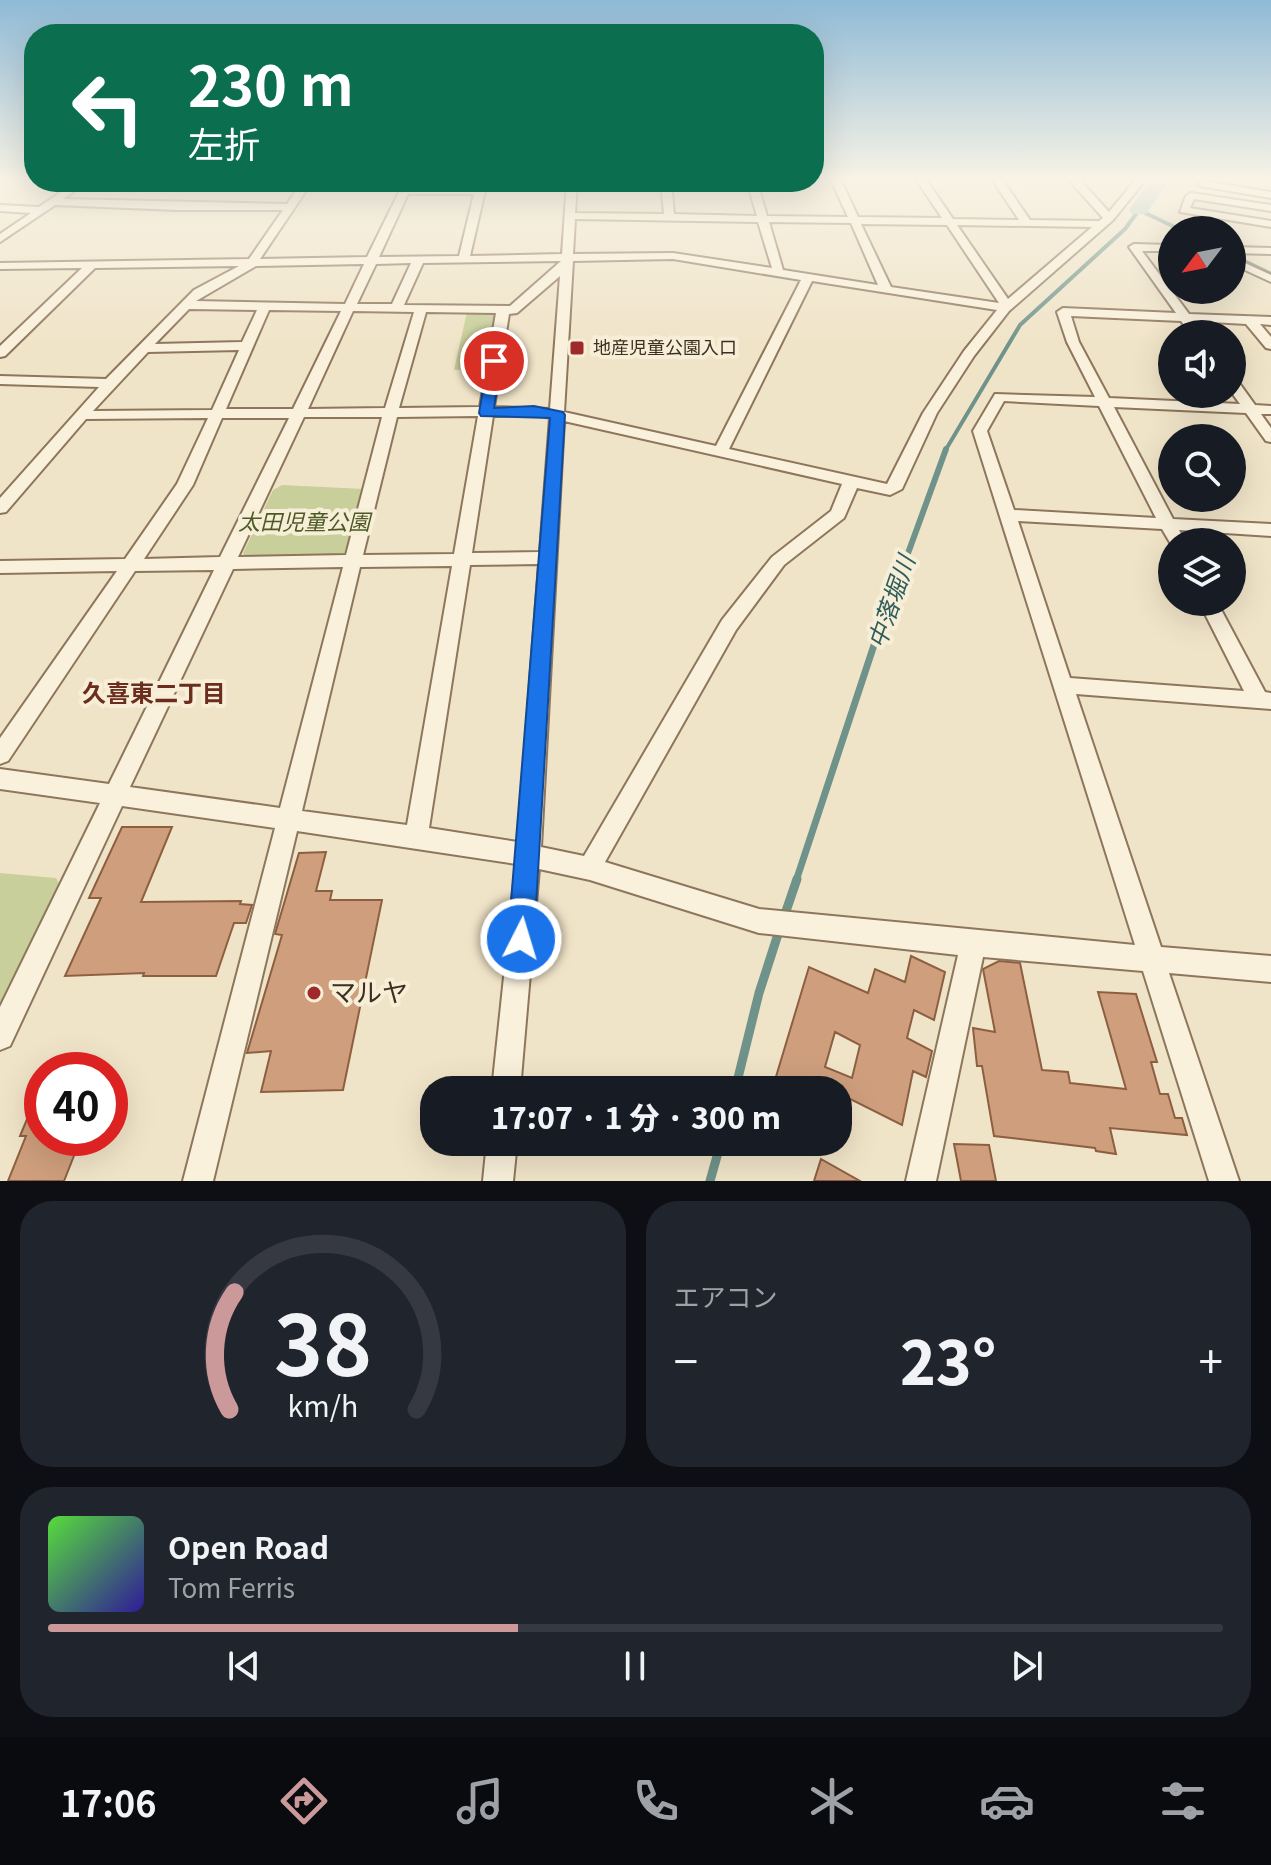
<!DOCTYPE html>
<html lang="ja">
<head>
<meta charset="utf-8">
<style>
	body { margin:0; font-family:Georgia,"Noto Sans JP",serif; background:#20242c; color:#f1f3f6; height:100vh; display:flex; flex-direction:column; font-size:30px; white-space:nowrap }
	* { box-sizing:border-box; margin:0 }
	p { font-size:26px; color:#9ea1a6 }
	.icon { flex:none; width:44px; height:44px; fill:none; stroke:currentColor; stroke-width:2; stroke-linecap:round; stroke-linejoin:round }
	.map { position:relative; height:1181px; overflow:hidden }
	.details { display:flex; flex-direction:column; gap:20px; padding:20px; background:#0d0f14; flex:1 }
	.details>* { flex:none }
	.banner { position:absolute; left:24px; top:24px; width:800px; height:168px; border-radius:32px; box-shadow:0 8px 32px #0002; background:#0b6e4f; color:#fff; overflow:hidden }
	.needle { width:52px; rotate:238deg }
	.fabs { position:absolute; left:1158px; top:216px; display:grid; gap:16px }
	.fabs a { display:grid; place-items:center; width:88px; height:88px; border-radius:50%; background:#171b24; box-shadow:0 8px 32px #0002; font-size:40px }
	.speed { position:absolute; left:24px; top:1052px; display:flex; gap:16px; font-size:40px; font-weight:700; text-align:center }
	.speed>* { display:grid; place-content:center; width:104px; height:104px; border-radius:50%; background:#171b24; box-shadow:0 8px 32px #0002; line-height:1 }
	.speed .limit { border:12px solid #d22; background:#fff; color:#111 }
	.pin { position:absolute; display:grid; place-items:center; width:68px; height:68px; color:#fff; margin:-34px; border:4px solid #fff; border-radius:50%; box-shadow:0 2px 8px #0007 }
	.me { position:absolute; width:88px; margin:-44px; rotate:5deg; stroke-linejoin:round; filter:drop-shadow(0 0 6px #0008) }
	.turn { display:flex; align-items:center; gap:28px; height:168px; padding:0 32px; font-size:36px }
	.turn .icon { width:104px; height:104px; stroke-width:2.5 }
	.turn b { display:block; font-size:56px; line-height:68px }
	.big { font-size:60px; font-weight:800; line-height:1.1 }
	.details .card { flex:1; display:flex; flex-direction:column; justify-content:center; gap:12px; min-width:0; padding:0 28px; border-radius:32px; background:#20242c }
	.details .dial { align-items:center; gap:0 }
	.dial svg { height:208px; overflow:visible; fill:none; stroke:#363941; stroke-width:7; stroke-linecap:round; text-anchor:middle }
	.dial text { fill:#f1f3f6; stroke:none }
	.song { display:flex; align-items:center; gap:24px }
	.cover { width:96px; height:96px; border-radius:12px; background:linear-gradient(135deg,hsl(110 70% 55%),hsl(250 70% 35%)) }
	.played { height:8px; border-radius:4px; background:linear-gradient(90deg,#cc999b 40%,#363941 40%) }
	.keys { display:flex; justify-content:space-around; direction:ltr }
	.heat { display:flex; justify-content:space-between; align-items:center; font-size:44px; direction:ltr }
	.details .tiles { flex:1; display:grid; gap:20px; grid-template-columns:1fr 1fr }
	.card:last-child { grid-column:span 2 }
	.trip { position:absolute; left:420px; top:1076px; width:432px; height:80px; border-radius:32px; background:#171b24; box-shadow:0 8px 32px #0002; font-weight:800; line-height:80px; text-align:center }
	.menu { display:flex; height:128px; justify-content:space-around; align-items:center; background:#090b0e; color:#9ea1a6 }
	.menu .icon { width:56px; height:56px }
	.menu .active { color:#cc999b }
	.menu b { font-size:36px; color:#f1f3f6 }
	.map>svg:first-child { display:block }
</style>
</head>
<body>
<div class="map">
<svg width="1271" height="1181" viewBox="0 0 1271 1181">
	<rect width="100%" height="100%" fill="#f0e4c8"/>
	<path fill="#c9cf9b" d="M467,312H495L498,316L487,369L454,370Z
		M282,485L364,489L344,554L336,557L246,558L243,553L273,490Z
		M0,873L56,878L60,885L0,1010Z"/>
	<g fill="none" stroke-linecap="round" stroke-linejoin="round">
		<path stroke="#6f938a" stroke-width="4" d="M1232,255L1271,274
			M945,451L1020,325L1125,229L1139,210L1181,230"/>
		<path stroke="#6f938a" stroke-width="6" d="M876,641L946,449"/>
		<path stroke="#6f938a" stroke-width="7" d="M796,881L876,639"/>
		<path stroke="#6f938a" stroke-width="9" d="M784,917L797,879
			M735,1090L759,993L780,928
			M710,1181L721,1142"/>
		<path fill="#a9c4bc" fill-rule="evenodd" d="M1153,178H1171L1146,214H1132L1129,210Z"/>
	</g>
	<path fill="#cf9f7d" stroke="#8d5f41" stroke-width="2" fill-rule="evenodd" d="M122,827H172L141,902L241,901L240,904L252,905L246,923H234L216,976H143L144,973L65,976L101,898H89Z
		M326,852L316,891H332L330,900H382L343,1090L261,1092L271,1051L247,1053L282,935L275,934L299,853Z
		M911,956L945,972L934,1020L914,1010L907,1038L932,1051L926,1077L913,1071L902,1125L838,1093V1090L821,1085L819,1090H772L809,967L868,993L875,969L905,982ZM835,1032L860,1045L852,1078L825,1067Z
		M999,961L1020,963L1042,1070L1068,1072L1070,1083L1126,1089L1098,992L1136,994L1157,1062H1151L1160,1094H1168L1175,1118H1182L1187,1135L1110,1128L1116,1154L1096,1151L1095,1148L994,1136L982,1066H977L973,1028L995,1032L983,969Z
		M42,1083V1138H81L64,1181H8L26,1136H20Z
		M954,1144L989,1145L996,1181H961Z
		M821,1159L860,1181H814Z"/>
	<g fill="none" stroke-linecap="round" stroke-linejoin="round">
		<defs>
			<path id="minor" d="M830,178H840L858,217L942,218L915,178H925L953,219L1019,220L991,178H1001L1030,220L1099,221L1103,218L1067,178H1078L1109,212L1137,178H1147L1113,220L1009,311L974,356L937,413L902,489L890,495L857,488L844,518L784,565L736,630L605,862L759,909L1135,945L973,431L995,394L1095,397L1067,342L1057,312L1063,308L1176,313L1129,247L1134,244L1172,245V251H1142L1189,314L1271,317V325L1260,324L1271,337V349L1266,348L1246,324L1194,321L1203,334H1191L1181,321L1071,316L1079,342L1109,398L1240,404L1232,393V379L1237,380L1255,405L1271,406V414H1261L1271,428V442L1266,441L1246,413L1114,407L1173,519L1271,524V536L1179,530L1186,542H1172V546L1162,529L1018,521L1070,678L1244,691L1199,602H1217L1265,692L1271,693V709L1076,694L1161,947L1271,956V982L1169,973L1239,1181H1209L1143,971L983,957L936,1181H906L958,955L759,933L590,880L539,869L520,1090H492L516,864L297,831L213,1181H183L275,828L122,806L10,1046L0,1050V1007L100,803L0,789V769L109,784L214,570L135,571L8,761L0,764V738L117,571L0,573V561L125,559L177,484L208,418L86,419L6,512L0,513V498L99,387L0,384V376L106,379L194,290L239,266L95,268L5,356L0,357V346L82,268L0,269V263L249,259L283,210H177L55,205L0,242V234L31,213L0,211V205L39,207L76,182H87L63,199L287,204L302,182H312L260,259L367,257L404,182H414L411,188H476L477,182H487L470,256L562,254L567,182H577L575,213L664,214L661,182H671L674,214L757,216L747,182H757L767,216L848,217ZM408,194H474L459,256L379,257ZM575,219L758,222L772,268L673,253L573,254ZM769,222L851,223L878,285L783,270ZM861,224L947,225L999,303L891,287ZM957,225L1092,227L1008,299ZM673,259L801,280L716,446L564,412L573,261ZM561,261L510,306L404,305L423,263ZM411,263L392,304H357L376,264ZM364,264L345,304L196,301L256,266ZM560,276L550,409L494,407L509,314L517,313ZM812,281L997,310L964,351L923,413L887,484L729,449ZM189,309L257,310L242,342L155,344ZM269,310L341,311L293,409H226ZM353,311L414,312L385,408L308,409ZM426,312L496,313L480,407L399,408ZM239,350L212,410L93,411L148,352ZM1004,401L1099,406L1156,518L1014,510L987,431ZM539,415L550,418L540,552L472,553L493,416ZM478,416L454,554L363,555L397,417ZM304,417H382L346,555L238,557ZM222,418H289L220,557L144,559L193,485ZM564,421L842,484L831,511L772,557L722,620L584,856L541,847ZM539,564L518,842L429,828L470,565ZM452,566L407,825L302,811L360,567ZM343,567L280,808L130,787L233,569Z
				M1203,181L1271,192V198L1200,186L1198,184Z
				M1191,193L1271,205V211L1194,199L1190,208L1271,221V227L1180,212L1186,196Z
				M1232,247L1271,248V254L1232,253Z
				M1232,257L1271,275V282L1232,264Z
				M487,1142H517L513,1181H483Z"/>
		</defs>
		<use href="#minor" stroke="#8d765c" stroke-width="4"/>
		<use href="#minor" fill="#faf1dc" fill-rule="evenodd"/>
	</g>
	<linearGradient id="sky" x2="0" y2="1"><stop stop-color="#8fbad6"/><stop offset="0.52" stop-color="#f8f3e6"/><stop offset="1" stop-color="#f8f3e6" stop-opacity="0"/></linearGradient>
	<rect width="1271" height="344" fill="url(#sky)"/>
	<path fill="#1a73e8" stroke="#114b97" stroke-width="2" d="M494,357L501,361L494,408L534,406L563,412L565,415L534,939L530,948L521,952L512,948L508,939L550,418L481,416L479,413L488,361Z"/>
	<g fill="#9e2a2b" stroke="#f7eed8" stroke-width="3">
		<rect x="569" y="340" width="16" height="16" rx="4"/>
		<circle cx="314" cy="993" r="8"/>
	</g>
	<g text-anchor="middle" stroke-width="8" stroke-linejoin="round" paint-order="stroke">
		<g font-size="18" fill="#3d2e20" stroke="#f7eed8" text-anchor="start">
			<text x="593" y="354">地産児童公園入口</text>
		</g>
		<g font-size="22" font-style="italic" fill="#4d5a26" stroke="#f7eed8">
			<text x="304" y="530">太田児童公園</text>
		</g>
		<g font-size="24" font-style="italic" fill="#2f5d5a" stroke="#f7eed8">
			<text transform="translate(892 602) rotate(-71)" y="8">中落堀川</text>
		</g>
		<g font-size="24" font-weight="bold" fill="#6b2e1e" stroke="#f7eed8">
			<text x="154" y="702">久喜東二丁目</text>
		</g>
		<g font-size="26" fill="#3d2e20" stroke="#f7eed8" text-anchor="start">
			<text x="330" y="1002">マルヤ</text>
		</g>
	</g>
</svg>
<div class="fabs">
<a><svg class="needle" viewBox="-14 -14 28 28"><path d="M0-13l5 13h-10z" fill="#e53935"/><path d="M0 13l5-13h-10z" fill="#9ea1a6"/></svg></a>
<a><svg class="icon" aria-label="sound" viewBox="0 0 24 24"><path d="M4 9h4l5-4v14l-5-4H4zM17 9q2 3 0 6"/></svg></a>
<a><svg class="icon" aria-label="search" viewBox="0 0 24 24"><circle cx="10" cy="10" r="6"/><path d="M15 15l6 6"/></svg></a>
<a><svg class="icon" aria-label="layers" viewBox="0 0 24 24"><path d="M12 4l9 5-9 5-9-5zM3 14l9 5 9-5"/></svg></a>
</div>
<div class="speed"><div class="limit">40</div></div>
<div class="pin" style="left:494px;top:361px;background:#d93025"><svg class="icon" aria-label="arrive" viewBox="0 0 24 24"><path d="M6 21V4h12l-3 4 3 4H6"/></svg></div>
<svg class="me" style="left:521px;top:939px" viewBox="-20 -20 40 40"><circle r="17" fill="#1a73e8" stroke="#fff" stroke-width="3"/><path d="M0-11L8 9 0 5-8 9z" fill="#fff"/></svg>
<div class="trip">17:07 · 1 分 · 300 m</div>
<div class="banner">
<div class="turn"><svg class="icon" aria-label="left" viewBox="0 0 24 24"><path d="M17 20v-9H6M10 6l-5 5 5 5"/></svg><div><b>230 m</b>左折</div></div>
</div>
</div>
<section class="details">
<div class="tiles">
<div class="card dial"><svg viewBox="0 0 100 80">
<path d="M14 69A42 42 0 1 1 86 69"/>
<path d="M14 69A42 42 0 0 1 16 24" stroke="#cc999b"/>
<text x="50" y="56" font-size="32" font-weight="700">38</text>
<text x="50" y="72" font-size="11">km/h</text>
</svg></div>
<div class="card"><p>エアコン</p>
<div class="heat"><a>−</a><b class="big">23°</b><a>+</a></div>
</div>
<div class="card">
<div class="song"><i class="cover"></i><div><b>Open Road</b><p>Tom Ferris</p></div></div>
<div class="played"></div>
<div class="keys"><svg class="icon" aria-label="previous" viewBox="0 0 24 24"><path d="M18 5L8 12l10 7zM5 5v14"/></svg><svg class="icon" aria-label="pause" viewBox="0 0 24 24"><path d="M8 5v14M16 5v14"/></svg><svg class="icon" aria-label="next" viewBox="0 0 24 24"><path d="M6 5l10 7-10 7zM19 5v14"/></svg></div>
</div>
</div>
</section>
<nav class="menu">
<b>17:06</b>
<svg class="icon active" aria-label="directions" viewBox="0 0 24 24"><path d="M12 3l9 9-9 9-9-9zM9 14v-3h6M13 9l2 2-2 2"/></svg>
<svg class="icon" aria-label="music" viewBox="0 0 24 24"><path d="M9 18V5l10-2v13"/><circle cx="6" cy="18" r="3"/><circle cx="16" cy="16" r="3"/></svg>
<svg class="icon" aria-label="phone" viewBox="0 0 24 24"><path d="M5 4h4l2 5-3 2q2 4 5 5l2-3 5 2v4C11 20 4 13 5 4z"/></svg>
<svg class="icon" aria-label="climate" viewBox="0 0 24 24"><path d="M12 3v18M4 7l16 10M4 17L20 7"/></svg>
<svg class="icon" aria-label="car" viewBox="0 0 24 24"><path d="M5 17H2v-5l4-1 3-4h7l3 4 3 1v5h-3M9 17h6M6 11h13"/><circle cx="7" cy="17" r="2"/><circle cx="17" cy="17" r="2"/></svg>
<svg class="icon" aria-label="filters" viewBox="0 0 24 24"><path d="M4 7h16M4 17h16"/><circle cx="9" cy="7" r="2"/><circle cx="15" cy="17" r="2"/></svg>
</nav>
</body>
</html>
